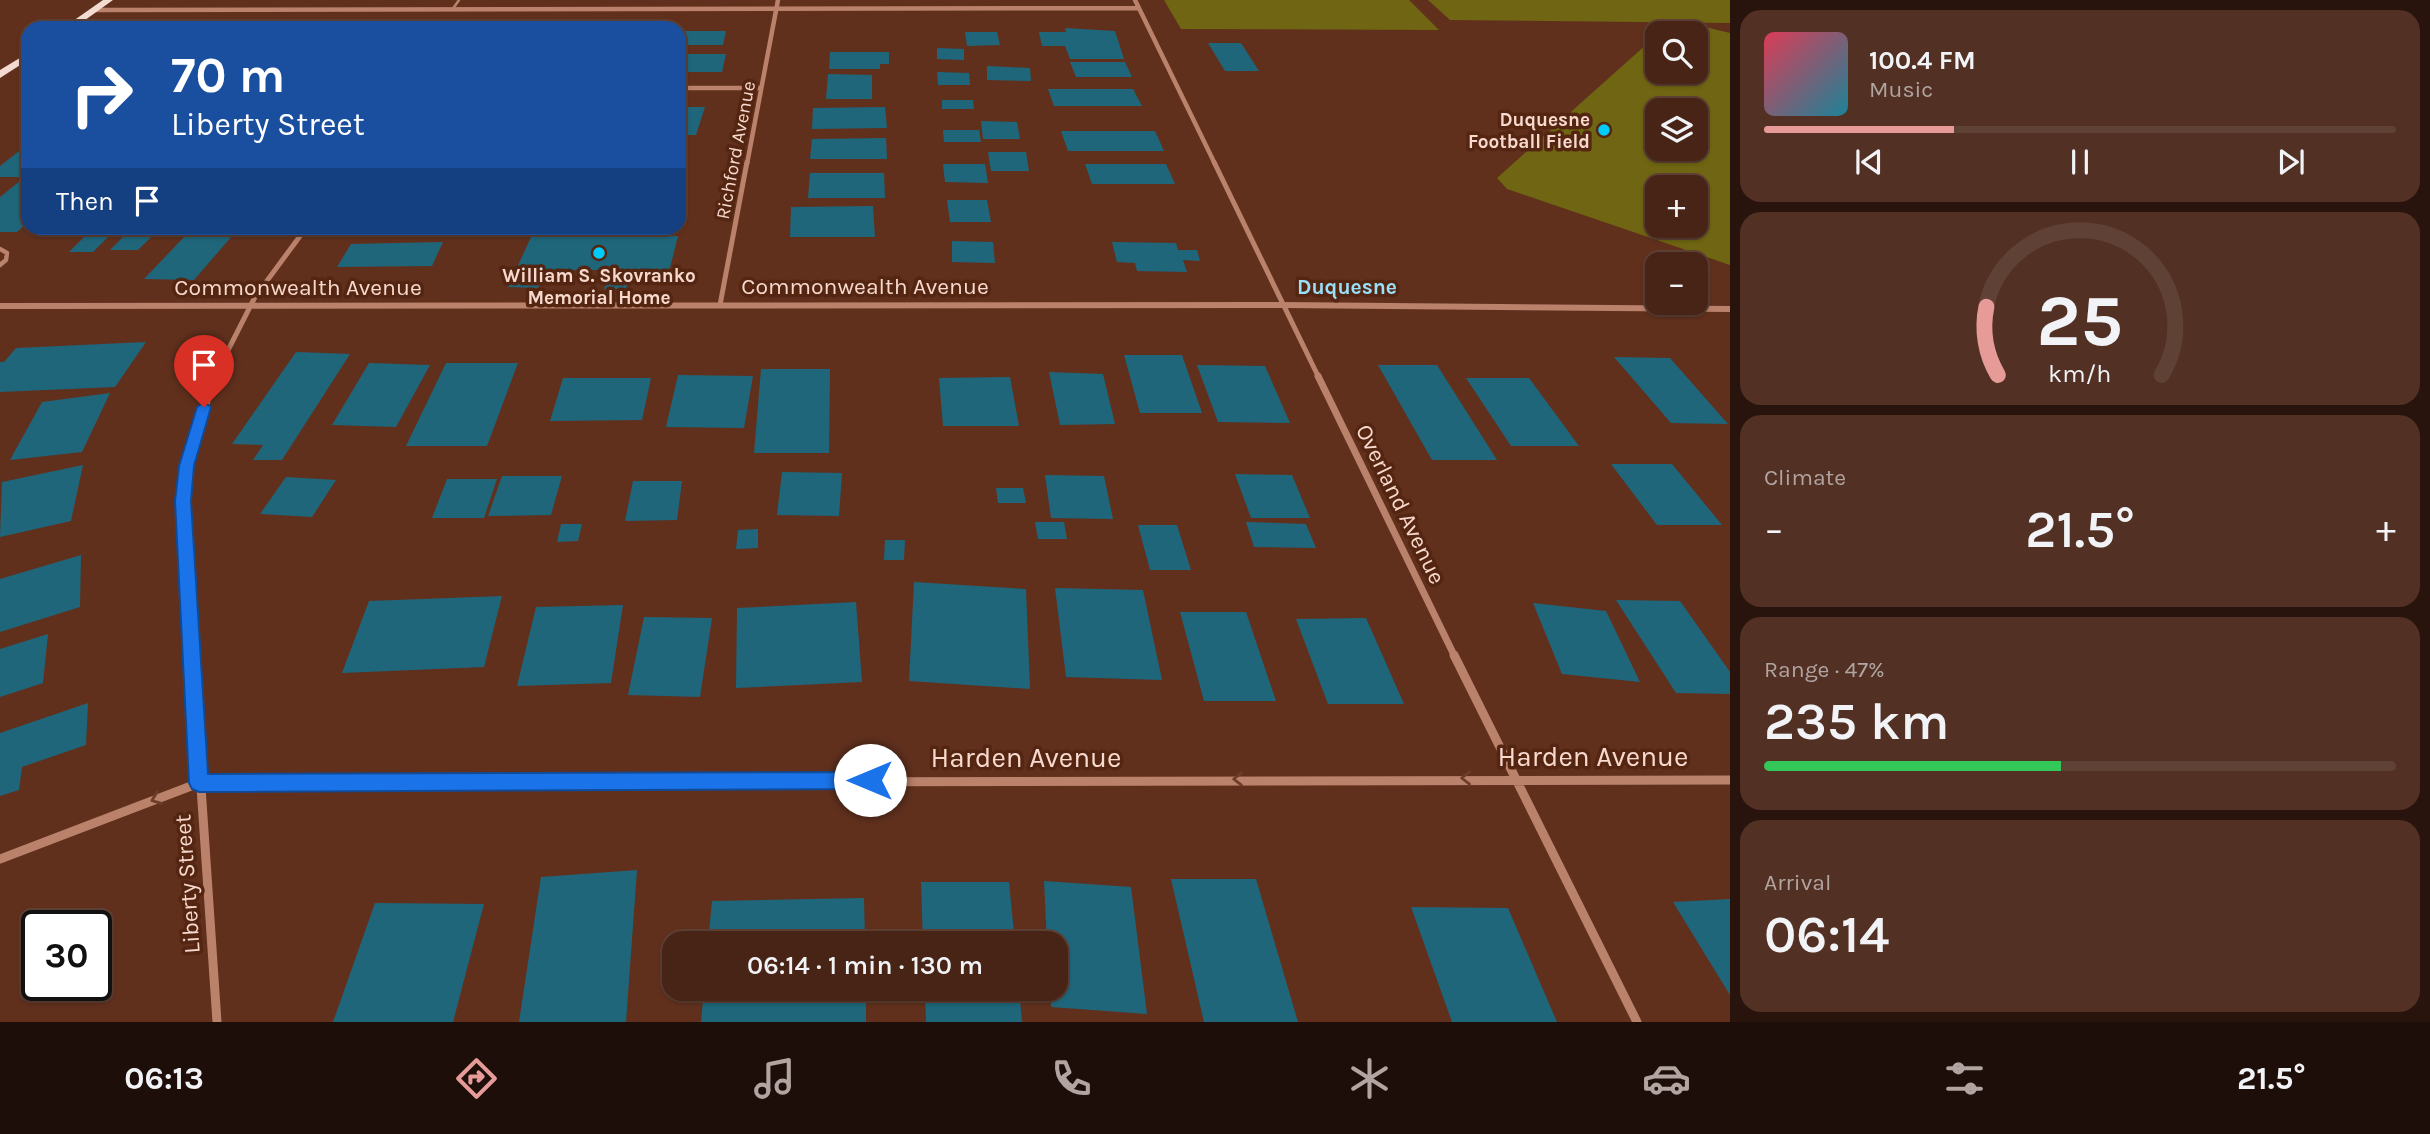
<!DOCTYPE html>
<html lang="en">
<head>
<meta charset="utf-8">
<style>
	body { margin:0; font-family:Karla,sans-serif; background:#523023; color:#f1f3f6; height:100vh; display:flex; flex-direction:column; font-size:26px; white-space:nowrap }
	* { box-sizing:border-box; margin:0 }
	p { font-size:23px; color:#b1a4a1 }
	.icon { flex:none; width:38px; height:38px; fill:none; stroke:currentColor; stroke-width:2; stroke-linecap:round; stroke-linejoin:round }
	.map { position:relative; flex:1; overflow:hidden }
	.drawer { display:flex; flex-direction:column; gap:10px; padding:10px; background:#28140c; width:700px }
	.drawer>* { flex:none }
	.hud { position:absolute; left:21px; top:21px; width:665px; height:214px; border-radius:21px; box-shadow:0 2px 5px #0004,0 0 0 2px #604135; background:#1a4fa0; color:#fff; overflow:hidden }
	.fabs { position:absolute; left:1645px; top:21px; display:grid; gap:14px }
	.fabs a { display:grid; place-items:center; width:63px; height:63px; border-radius:14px; background:#482416; box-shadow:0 2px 5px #0004,0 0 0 2px #604135; font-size:35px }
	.speed { position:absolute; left:21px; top:910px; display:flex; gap:14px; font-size:35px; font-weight:700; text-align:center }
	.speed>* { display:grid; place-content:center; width:91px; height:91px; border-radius:50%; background:#482416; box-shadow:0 2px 5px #0004,0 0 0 2px #604135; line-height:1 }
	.speed .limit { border:4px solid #111; border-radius:10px; background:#fff; color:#111 }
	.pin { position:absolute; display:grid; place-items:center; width:60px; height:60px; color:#fff; margin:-72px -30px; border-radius:50% 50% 50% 0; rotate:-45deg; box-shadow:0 0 7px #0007 }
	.pin .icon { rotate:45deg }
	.me { position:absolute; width:77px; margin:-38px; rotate:270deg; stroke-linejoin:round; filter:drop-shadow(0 0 5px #0008) }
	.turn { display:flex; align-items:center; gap:24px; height:147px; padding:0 35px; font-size:32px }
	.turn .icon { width:91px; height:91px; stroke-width:2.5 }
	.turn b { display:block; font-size:49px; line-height:60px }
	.then { display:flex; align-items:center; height:66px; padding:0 35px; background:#0003; gap:14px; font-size:26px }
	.big { font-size:52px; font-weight:600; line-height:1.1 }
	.drawer .widget { flex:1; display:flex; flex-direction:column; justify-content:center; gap:10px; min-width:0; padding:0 24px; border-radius:21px; background:#523023 }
	.drawer .dial { align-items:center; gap:0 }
	.dial svg { height:182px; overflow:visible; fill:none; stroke:#604135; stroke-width:7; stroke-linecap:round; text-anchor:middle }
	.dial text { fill:#f1f3f6; stroke:none }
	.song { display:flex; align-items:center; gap:21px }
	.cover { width:84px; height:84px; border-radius:10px; background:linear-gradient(135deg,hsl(350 70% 55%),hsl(190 70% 35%)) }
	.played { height:7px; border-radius:4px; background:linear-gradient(90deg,#e69b98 30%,#604135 30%) }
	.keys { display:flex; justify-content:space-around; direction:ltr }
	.heat { display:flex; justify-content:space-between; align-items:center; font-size:38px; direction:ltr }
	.charge { height:10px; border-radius:5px; background:linear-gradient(90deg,#34c759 47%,#604135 0) }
	.trip { position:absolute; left:662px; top:931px; width:406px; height:70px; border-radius:21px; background:#482416; box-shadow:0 2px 5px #0004,0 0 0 2px #604135; font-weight:600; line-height:70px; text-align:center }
	.tab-bar { display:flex; height:112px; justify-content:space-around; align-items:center; background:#1d0e09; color:#b1a4a1 }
	.tab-bar .icon { width:49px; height:49px }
	.tab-bar .current { color:#e69b98 }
	.tab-bar b { font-size:32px; color:#f1f3f6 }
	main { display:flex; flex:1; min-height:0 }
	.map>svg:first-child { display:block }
</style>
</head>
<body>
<main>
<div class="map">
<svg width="1730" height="1022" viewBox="0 0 1730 1022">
	<rect width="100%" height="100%" fill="#60301d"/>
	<path fill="#6f6512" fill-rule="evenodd" d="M1164,0H1409L1439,30L1181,29Z
		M1428,0H1730V23L1450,20Z
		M1668,25L1701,26L1730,33V265L1507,189L1497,178L1657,35V72H1696V33H1659ZM1657,110H1696V149H1657ZM1657,187H1696V226H1657Z"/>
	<path fill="#1f667b" d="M1065,28L1115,31L1124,59H1070L1065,46H1042L1039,32H1066Z
		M679,31H726L723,45H679Z
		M965,32H997L1000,45L967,46Z
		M1208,43H1241L1259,71H1225Z
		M937,48L964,49V60L937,59Z
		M830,52H889V64H880V69H829Z
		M679,54H726L722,72H679Z
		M1070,62H1125L1132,77H1076Z
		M987,66L1030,68L1031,81L987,80Z
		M937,72L969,73L970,85H938Z
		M828,74L872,75V99H826Z
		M1048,89H1133L1142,106H1054Z
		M942,100H973L974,109H942Z
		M679,107H705L696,135H679Z
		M885,107L887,128L812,129L813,108Z
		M981,121L1017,122L1020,139H983Z
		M943,130H979L981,142H944Z
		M1061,131H1155L1164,151H1068Z
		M886,138L887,159H810L812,139Z
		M28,144V177H0V166Z
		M988,152H1026L1029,171H991Z
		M943,164H985L988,183L945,182Z
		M1085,164H1166L1175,184H1092Z
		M810,173H884L885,198H808Z
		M20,181H28V222L17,232H0V197Z
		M947,200H987L991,222H950Z
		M679,206H688L682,229H679Z
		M873,206L875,237H790L791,207Z
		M599,228H668L667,230H598Z
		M131,229H159L138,250H110Z
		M532,235L678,236L669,272L631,271L626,289H604L611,270H545L538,288L508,287Z
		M185,236H232L194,280L144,279Z
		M84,237H108L93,252H69Z
		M952,241L993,242L995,263L952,262Z
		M443,242L432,266L337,267L351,244Z
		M1112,242L1176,243L1178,250H1197L1200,261L1183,260L1187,272L1137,271L1135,263L1117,262Z
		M146,342L115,387L0,392V362H4L16,348Z
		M296,352L350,354L282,460H253L263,445L232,444Z
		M1124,355H1182L1202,413H1140Z
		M1614,357L1670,358L1728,424L1671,423Z
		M369,363L430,365L396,427L332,425Z
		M446,363H518L487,446H406Z
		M1197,365L1265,366L1290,423L1218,422Z
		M1378,365H1437L1497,460H1432Z
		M761,369H830L829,453H754Z
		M1049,372L1103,374L1115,424L1060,425Z
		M678,375L753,376L744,428L666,427Z
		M1010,377L1019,426H943L939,378Z
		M563,378H651L642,420L550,421Z
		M1466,378H1529L1579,446H1511Z
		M110,393L82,452L10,460L42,402Z
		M1611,464H1672L1722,525H1657Z
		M83,465L71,521L0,537L2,482Z
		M782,472L842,473L839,516L777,515Z
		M1235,474L1292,475L1310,518H1251Z
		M1045,475L1104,476L1113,519L1051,518Z
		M502,476H562L551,515L488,516Z
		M286,477L336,480L312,517L260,514Z
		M447,479H497L484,518H432Z
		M633,481H682L677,520L625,521Z
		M996,488H1023L1026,503H998Z
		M1035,522H1064L1067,539H1038Z
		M1246,522L1306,524L1316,548L1254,547Z
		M561,524H582L578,541L557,542Z
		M1138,525H1177L1191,570H1150Z
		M758,529V548L736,549L738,530Z
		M885,540H905L904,560H884Z
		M81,555L80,607L0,632V579Z
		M914,582L1026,589L1030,689L909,681Z
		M1055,588L1143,590L1162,680L1066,677Z
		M502,596L484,667L342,673L369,601Z
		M1616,600L1680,601L1730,672V694L1676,693Z
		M856,602L862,682L736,688L737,608Z
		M1533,603L1606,611L1640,682L1562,674Z
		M623,605L611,683L517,686L536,607Z
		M1180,612H1246L1276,701H1204Z
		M644,617L712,618L700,697L628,695Z
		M1366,618L1404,704H1328L1296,619Z
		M48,634L43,683L0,697V649Z
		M88,703L86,745L22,767L19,790L0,796V733Z
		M637,870L626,1022H519L541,877Z
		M1171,879H1256L1298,1022H1204Z
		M1044,881L1131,887L1147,1014L1051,1007L1050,989H1055V943H1047Z
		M921,882H1009L1015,943H923Z
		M864,898L865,943H708L712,901Z
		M1730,899V995L1673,902Z
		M375,903L484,904L453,1022H333Z
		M1411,907L1508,908L1557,1022H1452Z
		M704,989H866V1022H701Z
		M925,989H1019L1022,1022H926Z"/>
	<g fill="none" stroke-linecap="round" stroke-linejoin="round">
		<path stroke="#ba816b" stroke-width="2.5" d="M452,10L459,0"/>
		<path stroke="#ba816b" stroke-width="4.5" d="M0,249L7,253L6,260L0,265"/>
		<path stroke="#ba816b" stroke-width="4.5" d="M1135,0L1215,164
			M94,10L1139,8
			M679,88H761
			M747,164L778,0"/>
		<path stroke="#ba816b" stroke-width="5" d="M1214,162L1319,378
			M720,305L747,162
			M214,378L255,297L306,228"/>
		<path stroke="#ba816b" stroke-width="7" d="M1318,376L1455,657
			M192,657L183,501L191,451L215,376"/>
		<path stroke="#ba816b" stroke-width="9" d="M192,655L217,1022
			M1454,655L1637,1022
			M0,859L199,783L1730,780"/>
		<path fill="#ba816b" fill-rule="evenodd" d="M1283,302L1730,306V312L1283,308L0,309V303Z"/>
		<path fill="#f4dbd2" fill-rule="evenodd" d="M103,0H113L74,28H63Z
			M28,53V60L0,78V70Z"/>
	</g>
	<defs><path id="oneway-chevron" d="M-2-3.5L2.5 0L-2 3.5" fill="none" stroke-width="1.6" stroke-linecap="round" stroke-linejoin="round" transform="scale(1.75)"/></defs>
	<g stroke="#6e3d28">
		<use href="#oneway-chevron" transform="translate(1466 778) rotate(180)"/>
		<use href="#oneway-chevron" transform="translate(1238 779) rotate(180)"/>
		<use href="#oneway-chevron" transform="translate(156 799) rotate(159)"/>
	</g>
	<path fill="#1a73e8" stroke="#114b97" stroke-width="2" d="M204,402L211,407L194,466L191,501L208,774L870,772L878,774L880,780L878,787L870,789L199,792L192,789L189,783L175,501L179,466L197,407Z"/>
	<g fill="#00cbf9" stroke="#542612" stroke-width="2.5">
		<circle cx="1604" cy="130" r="7"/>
		<circle cx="599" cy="253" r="7"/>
	</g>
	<g text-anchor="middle" stroke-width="7" stroke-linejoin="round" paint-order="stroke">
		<g font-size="19" font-weight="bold" fill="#f8d9ce" stroke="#542612" text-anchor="end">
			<text x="1590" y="126">Duquesne<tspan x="1590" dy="22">Football Field</tspan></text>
			<text x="599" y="282" text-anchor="middle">William S. Skovranko<tspan x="599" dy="22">Memorial Home</tspan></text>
		</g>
		<g font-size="19" fill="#f8d9ce" stroke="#542612">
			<text transform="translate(735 150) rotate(-79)" y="7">Richford Avenue</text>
		</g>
		<g font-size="21" font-weight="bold" fill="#99e1fa" stroke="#542612">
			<text x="1347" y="294">Duquesne</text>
		</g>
		<g font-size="23" fill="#f8d9ce" stroke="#542612">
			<text x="865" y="294">Commonwealth Avenue</text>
			<text x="298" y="295">Commonwealth Avenue</text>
			<text transform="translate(1401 504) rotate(64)" y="8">Overland Avenue</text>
			<text transform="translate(187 884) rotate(-94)" y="8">Liberty Street</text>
		</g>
		<g font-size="28" fill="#f8d9ce" stroke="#542612">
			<text x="1593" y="766">Harden Avenue</text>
			<text x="1026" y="767">Harden Avenue</text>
		</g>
	</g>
</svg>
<div class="fabs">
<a><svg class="icon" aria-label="search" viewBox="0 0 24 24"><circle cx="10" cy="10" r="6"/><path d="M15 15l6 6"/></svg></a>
<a><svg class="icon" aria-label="layers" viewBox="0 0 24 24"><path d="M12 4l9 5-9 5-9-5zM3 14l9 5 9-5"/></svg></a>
<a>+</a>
<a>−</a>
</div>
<div class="speed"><div class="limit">30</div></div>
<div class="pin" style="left:204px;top:407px;background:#d93025"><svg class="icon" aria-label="arrive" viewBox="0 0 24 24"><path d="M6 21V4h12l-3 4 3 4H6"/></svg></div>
<svg class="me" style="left:870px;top:780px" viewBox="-20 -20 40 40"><circle r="19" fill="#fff"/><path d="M0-13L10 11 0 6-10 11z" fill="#1a73e8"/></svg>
<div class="trip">06:14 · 1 min · 130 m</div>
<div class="hud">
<div class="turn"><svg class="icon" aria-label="right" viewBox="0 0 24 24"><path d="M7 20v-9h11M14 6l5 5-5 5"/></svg><div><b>70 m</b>Liberty Street</div></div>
<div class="then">Then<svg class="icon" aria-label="arrive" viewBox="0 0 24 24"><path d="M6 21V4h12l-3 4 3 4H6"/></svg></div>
</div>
</div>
<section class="drawer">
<div class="widget">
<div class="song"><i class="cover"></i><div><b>100.4 FM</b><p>Music</p></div></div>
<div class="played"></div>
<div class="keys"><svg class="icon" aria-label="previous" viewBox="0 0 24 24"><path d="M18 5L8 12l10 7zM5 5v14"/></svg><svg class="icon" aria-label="pause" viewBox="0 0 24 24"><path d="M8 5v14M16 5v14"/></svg><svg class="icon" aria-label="next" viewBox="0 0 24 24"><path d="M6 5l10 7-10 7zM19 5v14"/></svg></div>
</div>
<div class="widget dial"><svg viewBox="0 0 100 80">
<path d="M14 69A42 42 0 1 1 86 69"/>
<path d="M14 69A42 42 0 0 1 9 39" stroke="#e69b98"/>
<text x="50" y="56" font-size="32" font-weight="700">25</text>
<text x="50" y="72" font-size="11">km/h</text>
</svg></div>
<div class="widget"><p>Climate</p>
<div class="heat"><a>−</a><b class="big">21.5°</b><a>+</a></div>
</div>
<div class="widget"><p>Range · 47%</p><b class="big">235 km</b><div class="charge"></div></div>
<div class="widget"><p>Arrival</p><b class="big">06:14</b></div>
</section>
</main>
<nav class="tab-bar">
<b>06:13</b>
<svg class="icon current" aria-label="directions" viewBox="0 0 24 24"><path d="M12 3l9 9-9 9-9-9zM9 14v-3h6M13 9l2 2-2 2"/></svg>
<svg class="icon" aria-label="music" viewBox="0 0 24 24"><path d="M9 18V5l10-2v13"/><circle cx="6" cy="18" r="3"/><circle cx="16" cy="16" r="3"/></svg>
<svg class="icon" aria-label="phone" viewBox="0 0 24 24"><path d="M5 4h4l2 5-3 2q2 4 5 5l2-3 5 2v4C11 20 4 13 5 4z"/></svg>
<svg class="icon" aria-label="climate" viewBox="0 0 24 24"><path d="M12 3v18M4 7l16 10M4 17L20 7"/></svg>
<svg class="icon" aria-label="car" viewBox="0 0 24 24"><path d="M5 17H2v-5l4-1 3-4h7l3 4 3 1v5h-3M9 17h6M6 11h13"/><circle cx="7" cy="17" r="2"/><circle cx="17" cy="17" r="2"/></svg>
<svg class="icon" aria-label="filters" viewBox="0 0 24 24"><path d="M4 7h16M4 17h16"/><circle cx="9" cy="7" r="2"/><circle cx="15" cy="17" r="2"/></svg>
<b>21.5°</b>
</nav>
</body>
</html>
